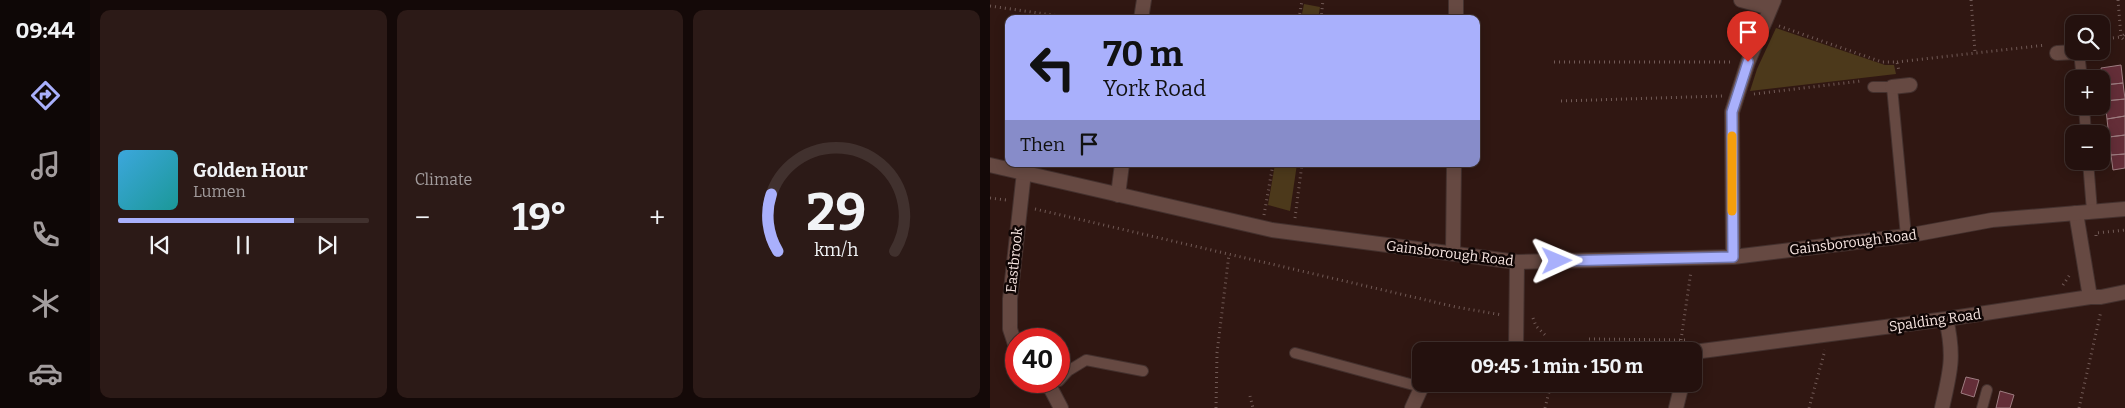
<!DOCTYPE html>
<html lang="en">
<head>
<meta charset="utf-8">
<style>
	body { margin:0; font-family:Bitter,serif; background:#2c1a17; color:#f1f3f6; height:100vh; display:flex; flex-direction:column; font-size:19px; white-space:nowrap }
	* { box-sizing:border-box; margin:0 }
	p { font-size:16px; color:#a39d9e }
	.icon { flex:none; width:28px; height:28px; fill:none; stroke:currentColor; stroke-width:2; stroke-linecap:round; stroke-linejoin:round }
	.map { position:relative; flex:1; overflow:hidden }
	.drawer { display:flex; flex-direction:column; gap:10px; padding:10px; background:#140908; width:900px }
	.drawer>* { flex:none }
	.top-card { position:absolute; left:15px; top:15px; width:475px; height:152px; border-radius:10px; box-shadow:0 2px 12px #0003,0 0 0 1px #41312e; background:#a9b0fc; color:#111; overflow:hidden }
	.buttons { position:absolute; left:1075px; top:15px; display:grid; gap:10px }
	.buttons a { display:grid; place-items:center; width:45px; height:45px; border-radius:10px; background:#24110e; box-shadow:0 2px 12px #0003,0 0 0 1px #41312e; font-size:25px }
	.speed { position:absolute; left:15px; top:328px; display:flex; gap:10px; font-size:25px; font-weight:700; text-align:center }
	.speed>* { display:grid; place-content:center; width:65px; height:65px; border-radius:50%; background:#24110e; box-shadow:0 2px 12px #0003,0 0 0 1px #41312e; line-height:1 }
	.speed .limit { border:8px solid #d22; background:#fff; color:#111 }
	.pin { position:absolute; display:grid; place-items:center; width:42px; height:42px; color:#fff; margin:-51px -21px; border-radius:50% 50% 50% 0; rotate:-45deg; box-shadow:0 0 5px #0007 }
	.pin .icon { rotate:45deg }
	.me { position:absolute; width:55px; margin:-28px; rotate:89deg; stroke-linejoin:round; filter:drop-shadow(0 0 4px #0008) }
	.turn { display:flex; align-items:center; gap:18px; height:105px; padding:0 15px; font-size:22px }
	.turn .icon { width:65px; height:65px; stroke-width:2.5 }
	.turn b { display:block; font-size:35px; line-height:42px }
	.then { display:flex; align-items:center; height:48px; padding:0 15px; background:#0003; gap:10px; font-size:19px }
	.big { font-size:38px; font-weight:700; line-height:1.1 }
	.drawer .widget { flex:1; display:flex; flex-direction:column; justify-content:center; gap:8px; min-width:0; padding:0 18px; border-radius:10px; background:#2c1a17 }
	.drawer .dial { align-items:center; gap:0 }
	.dial svg { height:130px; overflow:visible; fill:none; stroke:#41312e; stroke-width:7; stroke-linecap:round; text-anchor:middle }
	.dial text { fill:#f1f3f6; stroke:none }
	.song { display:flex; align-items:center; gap:15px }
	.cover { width:60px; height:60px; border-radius:8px; background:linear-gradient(135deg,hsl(200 70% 55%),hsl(180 70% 35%)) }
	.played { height:5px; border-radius:2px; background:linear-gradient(90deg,#a9b0fc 70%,#41312e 70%) }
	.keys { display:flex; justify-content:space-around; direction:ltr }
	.heat { display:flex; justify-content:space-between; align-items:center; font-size:28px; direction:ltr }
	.drawer .tiles { flex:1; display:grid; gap:10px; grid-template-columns:repeat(3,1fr) }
	.trip { position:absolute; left:422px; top:342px; width:290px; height:50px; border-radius:10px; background:#24110e; box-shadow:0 2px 12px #0003,0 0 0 1px #41312e; font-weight:700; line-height:50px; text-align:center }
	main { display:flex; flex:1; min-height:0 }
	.dock { display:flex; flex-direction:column; width:90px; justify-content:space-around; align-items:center; background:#0e0706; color:#a39d9e }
	.dock .icon { width:35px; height:35px }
	.dock .on { color:#a9b0fc }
	.dock b { font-size:22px; color:#f1f3f6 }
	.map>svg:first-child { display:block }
</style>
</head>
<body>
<main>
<nav class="dock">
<b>09:44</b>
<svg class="icon on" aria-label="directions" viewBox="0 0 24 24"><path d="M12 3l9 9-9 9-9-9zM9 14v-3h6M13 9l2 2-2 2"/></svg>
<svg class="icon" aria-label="music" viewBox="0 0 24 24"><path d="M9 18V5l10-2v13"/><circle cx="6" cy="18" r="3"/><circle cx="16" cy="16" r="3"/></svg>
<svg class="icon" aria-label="phone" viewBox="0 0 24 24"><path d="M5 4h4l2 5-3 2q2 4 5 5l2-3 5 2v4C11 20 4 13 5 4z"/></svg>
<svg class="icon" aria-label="climate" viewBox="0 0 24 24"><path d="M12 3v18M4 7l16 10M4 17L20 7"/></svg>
<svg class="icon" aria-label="car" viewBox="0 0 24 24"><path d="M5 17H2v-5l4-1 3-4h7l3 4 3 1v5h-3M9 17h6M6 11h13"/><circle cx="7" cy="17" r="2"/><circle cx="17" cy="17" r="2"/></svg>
</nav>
<section class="drawer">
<div class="tiles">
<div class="widget">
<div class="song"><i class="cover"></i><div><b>Golden Hour</b><p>Lumen</p></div></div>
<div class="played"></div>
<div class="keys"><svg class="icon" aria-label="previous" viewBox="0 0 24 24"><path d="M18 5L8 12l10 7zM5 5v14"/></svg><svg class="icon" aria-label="pause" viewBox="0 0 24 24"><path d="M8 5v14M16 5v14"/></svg><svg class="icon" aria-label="next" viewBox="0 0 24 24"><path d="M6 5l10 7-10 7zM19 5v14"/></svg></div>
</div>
<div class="widget"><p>Climate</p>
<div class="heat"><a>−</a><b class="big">19°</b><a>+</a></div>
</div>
<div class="widget dial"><svg viewBox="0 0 100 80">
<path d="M14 69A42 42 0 1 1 86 69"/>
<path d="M14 69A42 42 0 0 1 10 34" stroke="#a9b0fc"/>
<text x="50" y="56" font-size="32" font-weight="700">29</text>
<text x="50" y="72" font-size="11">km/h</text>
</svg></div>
</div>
</section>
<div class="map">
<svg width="1135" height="408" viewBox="0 0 1135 408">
	<rect width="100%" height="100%" fill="#301712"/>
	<path fill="#4c391b" d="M314,4L330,7L328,19H311Z
		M786,28L895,65H904L906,74L760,91L767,69Z
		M285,164H307L300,211L278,205Z"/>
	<path fill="#642e38" stroke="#9e7d81" d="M1131,65L1133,83L1114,85L1111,68Z
		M1133,83L1135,99L1115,101L1114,85Z
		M1135,99V116L1117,119L1115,101Z
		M1135,116V135L1119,137L1117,119Z
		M1135,135V154L1121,155L1119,137Z
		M1135,154V168L1123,170L1121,155Z
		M976,377L989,380L984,397L971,393Z
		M1010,391L1024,395L1020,408H1006Z"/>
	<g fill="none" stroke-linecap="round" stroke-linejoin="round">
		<defs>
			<path id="service" d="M1089,52L1092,79
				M883,87H902L916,236
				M1094,106L1096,134
				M1098,161L1102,211
				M305,353L431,387
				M69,381L78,371L96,360L153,371
				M992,408L997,390"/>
			<path id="minor" d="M751,0L780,8
				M151,19L154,0
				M466,19V0
				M1067,53L1105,51
				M902,87L920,85
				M128,195L132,164
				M463,253L464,164
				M743,257L742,112L758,62L784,0
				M527,262L526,350L589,351
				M1100,297H1111L1135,292
				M26,347L20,329V299L34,172
				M704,352L956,319L1100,297L1086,213
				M53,381L61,389L71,408
				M422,408L433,384
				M686,408L692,384
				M952,408C960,372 965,357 956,319"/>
			<path id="tertiary" d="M0,165L282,230L527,262L743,257L916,236L1002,220L1135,209"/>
		</defs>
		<use href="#service" stroke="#44312e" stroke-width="12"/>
		<use href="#minor" stroke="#44312e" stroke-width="16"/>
		<use href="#tertiary" stroke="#44312e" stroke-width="16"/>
		<path stroke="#715a56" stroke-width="3" stroke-dasharray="1 4" stroke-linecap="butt" d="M981,0L985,52
			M1128,0L1131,37L1135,34
			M0,6L90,19
			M309,19L312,0
			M331,19L333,0
			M789,26L892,62H907L909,71
			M1113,39L1131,37L1135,41
			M564,62H744
			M907,62L1056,45
			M764,94L871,81
			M571,101L732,96
			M0,198L16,200
			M45,209L466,307L512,315
			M274,215L283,164
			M305,218L312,164
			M1106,236V233L1135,230
			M1073,285L1081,273
			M543,318L546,326L555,335
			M599,339L695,340
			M691,340L701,271
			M260,396L263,408
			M226,408L227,353L239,254
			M555,408L561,384
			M819,408L835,350
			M1089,408L1111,311"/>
		<use href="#service" stroke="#664942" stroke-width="10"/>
		<use href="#minor" stroke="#664942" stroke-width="14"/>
		<use href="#tertiary" stroke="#664942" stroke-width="14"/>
	</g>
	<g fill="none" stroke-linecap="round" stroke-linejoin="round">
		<defs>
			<path id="route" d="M567,261L743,257L742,112L758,62"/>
		</defs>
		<use href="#route" stroke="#6e72a4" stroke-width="12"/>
		<use href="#route" stroke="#a9b0fc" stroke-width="9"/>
		<path stroke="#f59e0b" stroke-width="9" d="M742,136V211"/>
	</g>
	<g text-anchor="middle" stroke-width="5" stroke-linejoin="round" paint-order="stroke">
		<g font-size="14" fill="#fae8e4" stroke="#100605">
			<text transform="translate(863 242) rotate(-7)" y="5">Gainsborough Road</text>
			<text transform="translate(460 253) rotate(7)" y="5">Gainsborough Road</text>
			<text transform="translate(24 260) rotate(-84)" y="5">Eastbrook</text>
			<text transform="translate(945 320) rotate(-8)" y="5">Spalding Road</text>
		</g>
	</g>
</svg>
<div class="buttons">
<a><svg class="icon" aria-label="search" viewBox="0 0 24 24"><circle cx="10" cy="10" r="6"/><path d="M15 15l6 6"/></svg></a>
<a>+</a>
<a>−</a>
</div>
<div class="speed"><div class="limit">40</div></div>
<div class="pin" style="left:758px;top:62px;background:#d93025"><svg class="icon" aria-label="arrive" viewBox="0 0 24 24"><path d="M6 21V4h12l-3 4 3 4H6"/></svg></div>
<svg class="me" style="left:567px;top:261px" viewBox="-20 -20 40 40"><path d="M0-17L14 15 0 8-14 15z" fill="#a9b0fc" stroke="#fff" stroke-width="4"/></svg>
<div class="trip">09:45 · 1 min · 150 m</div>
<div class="top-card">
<div class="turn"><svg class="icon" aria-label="left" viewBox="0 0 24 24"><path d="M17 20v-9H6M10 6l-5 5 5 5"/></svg><div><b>70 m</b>York Road</div></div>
<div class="then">Then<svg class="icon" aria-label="arrive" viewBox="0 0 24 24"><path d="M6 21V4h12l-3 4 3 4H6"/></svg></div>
</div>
</div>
</main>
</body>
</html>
